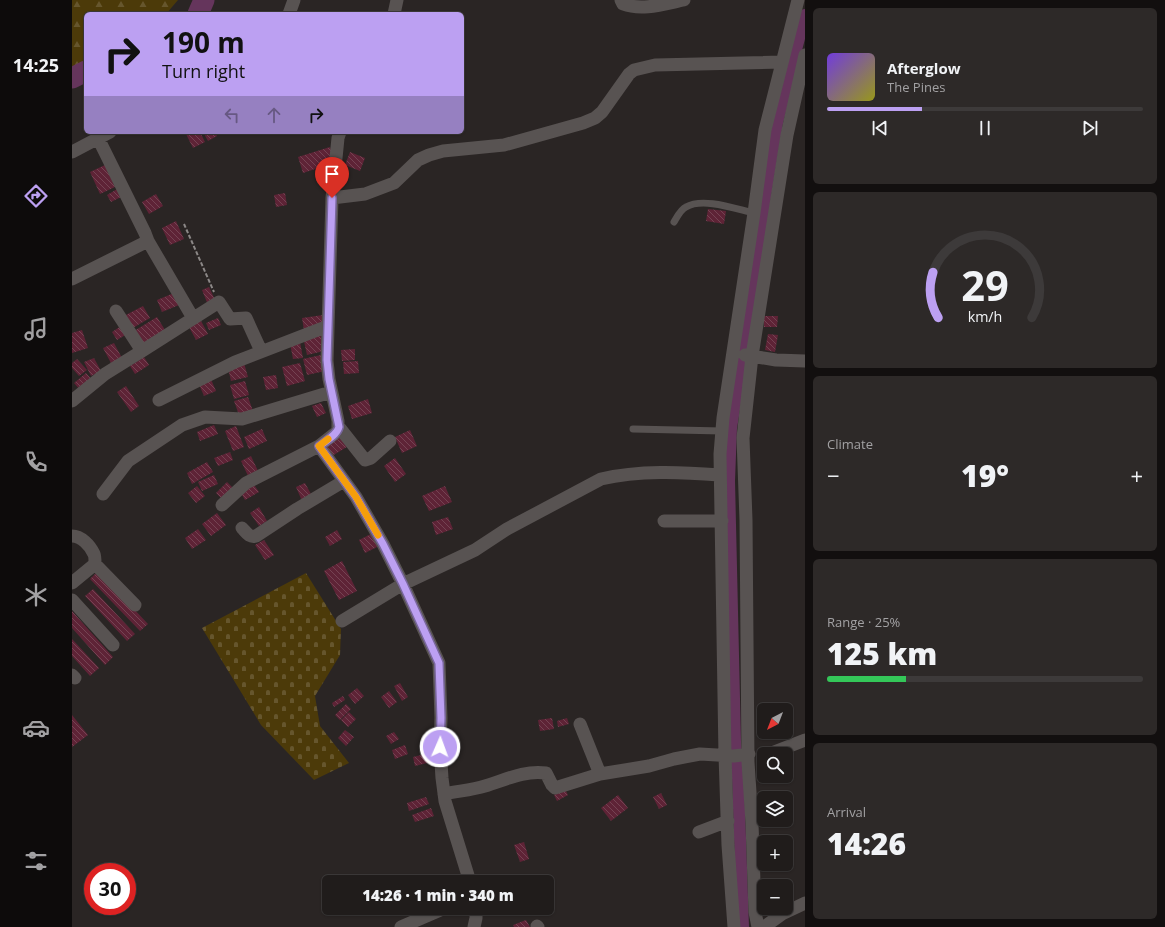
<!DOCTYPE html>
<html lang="en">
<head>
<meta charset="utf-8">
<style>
	body { margin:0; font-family:"Open Sans",sans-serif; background:#2d2928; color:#f1f3f6; height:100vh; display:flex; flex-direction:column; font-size:15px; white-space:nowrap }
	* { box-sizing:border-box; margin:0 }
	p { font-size:13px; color:#a2a1a3 }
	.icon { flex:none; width:22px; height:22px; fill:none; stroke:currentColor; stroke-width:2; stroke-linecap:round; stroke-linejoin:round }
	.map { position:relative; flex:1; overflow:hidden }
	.details { display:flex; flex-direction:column; gap:8px; padding:8px; background:#120f0f; width:360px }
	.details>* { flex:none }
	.hud { position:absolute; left:12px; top:12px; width:380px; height:122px; border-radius:6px; box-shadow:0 1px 3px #0004,0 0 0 1px #3d3a3a; background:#bca0f2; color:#111; overflow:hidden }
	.needle { width:26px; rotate:222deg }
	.fabs { position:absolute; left:685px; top:703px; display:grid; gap:8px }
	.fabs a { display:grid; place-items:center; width:36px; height:36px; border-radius:6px; background:#201c1b; box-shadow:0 1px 3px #0004,0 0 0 1px #3d3a3a; font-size:20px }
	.speed { position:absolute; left:12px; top:863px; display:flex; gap:8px; font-size:20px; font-weight:700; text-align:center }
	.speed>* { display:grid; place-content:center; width:52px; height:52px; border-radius:50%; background:#201c1b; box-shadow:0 1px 3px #0004,0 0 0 1px #3d3a3a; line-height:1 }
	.speed .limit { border:6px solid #d22; background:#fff; color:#111 }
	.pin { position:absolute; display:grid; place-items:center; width:34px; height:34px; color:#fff; margin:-41px -17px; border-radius:50% 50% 50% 0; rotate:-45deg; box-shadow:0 0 4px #0007 }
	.pin .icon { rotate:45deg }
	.me { position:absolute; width:44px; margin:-22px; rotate:2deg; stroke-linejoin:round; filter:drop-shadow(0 0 3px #0008) }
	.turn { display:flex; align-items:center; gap:14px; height:84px; padding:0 12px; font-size:18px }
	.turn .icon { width:52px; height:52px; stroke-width:2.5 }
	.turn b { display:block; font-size:28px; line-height:34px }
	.lanes { display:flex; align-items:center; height:38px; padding:0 12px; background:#0003; justify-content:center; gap:20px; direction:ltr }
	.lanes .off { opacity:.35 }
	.big { font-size:30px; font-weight:800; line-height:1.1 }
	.details .card { flex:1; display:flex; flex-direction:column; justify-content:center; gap:6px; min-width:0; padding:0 14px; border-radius:6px; background:#2d2928 }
	.details .dial { align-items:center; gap:0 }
	.dial svg { height:104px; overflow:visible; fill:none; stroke:#3d3a3a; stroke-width:7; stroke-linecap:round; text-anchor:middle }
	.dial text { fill:#f1f3f6; stroke:none }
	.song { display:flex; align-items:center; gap:12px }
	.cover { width:48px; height:48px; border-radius:6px; background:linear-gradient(135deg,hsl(260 70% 55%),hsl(60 70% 35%)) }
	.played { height:4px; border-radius:2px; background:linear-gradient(90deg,#bca0f2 30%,#3d3a3a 30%) }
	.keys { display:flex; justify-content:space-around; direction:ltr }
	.heat { display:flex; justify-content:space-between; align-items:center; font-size:22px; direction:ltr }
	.charge { height:6px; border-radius:3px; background:linear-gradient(90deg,#34c759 25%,#3d3a3a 0) }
	.trip { position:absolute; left:250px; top:875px; width:232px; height:40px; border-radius:6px; background:#201c1b; box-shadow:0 1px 3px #0004,0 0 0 1px #3d3a3a; font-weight:800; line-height:40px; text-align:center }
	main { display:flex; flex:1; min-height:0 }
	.tabs { display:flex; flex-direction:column; width:72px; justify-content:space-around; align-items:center; background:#0d0b0b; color:#a2a1a3 }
	.tabs .icon { width:28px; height:28px }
	.tabs .selected { color:#bca0f2 }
	.tabs b { font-size:18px; color:#f1f3f6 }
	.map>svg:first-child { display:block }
</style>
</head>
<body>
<main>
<nav class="tabs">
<b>14:25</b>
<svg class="icon selected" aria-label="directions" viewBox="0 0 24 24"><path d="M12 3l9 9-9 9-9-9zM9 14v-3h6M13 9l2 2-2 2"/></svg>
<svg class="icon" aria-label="music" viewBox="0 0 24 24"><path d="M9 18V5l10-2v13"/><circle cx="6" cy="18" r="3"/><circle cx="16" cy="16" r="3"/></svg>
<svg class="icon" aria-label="phone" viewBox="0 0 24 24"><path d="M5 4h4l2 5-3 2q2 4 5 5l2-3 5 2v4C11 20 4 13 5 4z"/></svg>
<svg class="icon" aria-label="climate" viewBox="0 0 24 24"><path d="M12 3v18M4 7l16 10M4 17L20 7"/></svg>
<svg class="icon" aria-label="car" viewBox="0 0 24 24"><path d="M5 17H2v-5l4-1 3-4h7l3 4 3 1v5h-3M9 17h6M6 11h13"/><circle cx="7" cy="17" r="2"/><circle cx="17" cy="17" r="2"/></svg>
<svg class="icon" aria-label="filters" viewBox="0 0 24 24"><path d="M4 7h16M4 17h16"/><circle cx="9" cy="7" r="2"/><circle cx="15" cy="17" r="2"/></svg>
</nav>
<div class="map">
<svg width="733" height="927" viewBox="0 0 733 927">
	<defs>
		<pattern id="forest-firs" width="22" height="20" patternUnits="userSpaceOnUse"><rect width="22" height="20" fill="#4c3a09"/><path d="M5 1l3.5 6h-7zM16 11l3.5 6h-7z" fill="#66562d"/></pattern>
		<pattern id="cemetery-stones" width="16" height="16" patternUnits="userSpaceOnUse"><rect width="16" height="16" fill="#4c3a09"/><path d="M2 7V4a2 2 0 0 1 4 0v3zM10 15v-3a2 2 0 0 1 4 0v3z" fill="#66562d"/></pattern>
		<pattern id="building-back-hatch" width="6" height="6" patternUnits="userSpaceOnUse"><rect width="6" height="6" fill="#5e2336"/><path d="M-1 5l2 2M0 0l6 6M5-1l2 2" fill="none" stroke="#754353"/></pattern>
	</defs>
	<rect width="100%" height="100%" fill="#2a2524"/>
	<path fill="url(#forest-firs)" d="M0,0H106L94,14H14V66L0,73Z"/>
	<path fill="url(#cemetery-stones)" d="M234,573L269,629L268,655L243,696L248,726L277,763L242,780L189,725L130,628Z"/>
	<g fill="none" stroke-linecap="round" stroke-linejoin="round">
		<path stroke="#65355c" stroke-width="12" d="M671,927L666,778L663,742L657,481L659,428L667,378L694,191L705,123L733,15"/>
		<path stroke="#65355c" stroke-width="21" d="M126,14L132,0
			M0,78L14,71"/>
	</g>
	<path fill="url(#building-back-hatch)" d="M113,132H128L133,142L121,148Z
		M131,132H143L145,136L136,141Z
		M258,147L264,162L231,173L226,157Z
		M278,152L293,158L288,171L273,165Z
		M33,165L43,187L28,194L18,172Z
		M47,188L51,196L39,202L35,195Z
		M213,193L215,205L204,207L202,195Z
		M84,194L91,206L77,214L70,202Z
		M636,209L654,211L652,224L634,221Z
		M104,221L112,239L98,245L90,228Z
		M137,287L144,302L136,305L130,290Z
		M102,293L107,305L90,312L85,300Z
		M71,306L78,318L59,329L52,316Z
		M251,315L253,326L232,330L230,318Z
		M692,316H706L705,327H692Z
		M85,317L93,330L70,344L62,331Z
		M146,318L149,325L137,330L134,323Z
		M128,319L136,334L124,340L116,325Z
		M49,326L55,334L45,340L40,332Z
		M10,330L16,348L0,353V333Z
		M248,333L252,351L235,355L231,337Z
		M696,334L706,335L703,352L693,350Z
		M228,342L231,358L221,359L218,343Z
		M42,343L51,360L40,365L31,348Z
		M283,349V360L270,361L269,350Z
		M249,355L253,371L235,375L231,359Z
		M72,357L77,365L63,374L58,366Z
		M22,358L29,371L19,376L12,362Z
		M5,359L15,370L7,376L0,368V363Z
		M286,361L287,373L272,374L271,362Z
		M172,363L176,377L159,381L156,368Z
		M228,363L233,381L215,386L210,367Z
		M14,373L21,381L9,391L2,383Z
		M204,375L206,388L194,390L191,377Z
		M138,377L144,391L132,396L126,382Z
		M173,381L177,395L162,399L158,385Z
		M54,386L67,406L59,412L45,392Z
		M176,397L181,411L167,415L162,401Z
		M296,399L300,413L280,419L276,406Z
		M249,403L254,413L245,417L240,406Z
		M142,425L146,434L128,441L125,432Z
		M164,426L172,447L161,451L153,431Z
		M190,429L195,441L177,449L172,437Z
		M338,430L345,446L330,453L323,437Z
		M271,434L278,445L260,456L254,446Z
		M158,452L161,460L146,466L142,458Z
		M179,456L187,473L177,478L169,461Z
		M323,458L334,474L323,482L312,466Z
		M135,462L141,472L120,484L115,473Z
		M142,475L146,484L130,491L126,482Z
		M155,482L163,490L152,501L144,493Z
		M180,482L187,492L173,500L167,490Z
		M233,483L240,496L230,501L224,487Z
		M125,486L133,496L124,503L116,493Z
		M373,486L380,502L357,511L350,496Z
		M187,507L195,521L187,526L178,513Z
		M145,513L154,525L139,536L130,524Z
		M376,517L381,529L364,535L360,522Z
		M126,529L134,540L120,549L113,538Z
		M265,530L270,539L258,546L253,537Z
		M303,532L309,545L293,553L287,540Z
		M192,540L202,555L193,560L183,545Z
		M270,561L285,591L267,600L252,571Z
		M26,571L76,624L68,631L18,579Z
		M21,589L63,634L55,641L13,596Z
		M0,611L41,657L33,665L0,628Z
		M0,639L27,668L18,676L0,656Z
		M328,683L336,697L330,701L322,686Z
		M285,688L292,696L283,704L276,695Z
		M317,691L325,702L317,708L309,697Z
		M271,696L273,700L262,707L260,703Z
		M274,704L279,709L268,720L263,715Z
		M277,712L284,719L276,727L269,720Z
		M0,715L16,735L0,747Z
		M480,718L482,729L468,731L466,720Z
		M495,718L497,724L486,727L485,721Z
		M273,730L282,737L274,746L266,738Z
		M322,732L327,739L319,744L314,736Z
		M333,745L336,754L323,759L320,750Z
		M357,753L359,762L343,766L341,757Z
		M692,776H704L705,780L692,781Z
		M493,789L496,795L485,801L482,795Z
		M589,793L595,805L587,809L581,797Z
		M546,795L556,808L539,821L529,808Z
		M354,797L357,804L337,811L335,803Z
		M359,808L362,816L343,822L340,815Z
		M452,842L457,859L448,862L442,845Z
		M454,920L458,927H442L441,925Z"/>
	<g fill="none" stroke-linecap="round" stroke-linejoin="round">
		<path stroke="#8c8887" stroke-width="2" stroke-dasharray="4 2" stroke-linecap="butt" d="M112,224L142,292"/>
		<path stroke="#585352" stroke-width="7" d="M602,222C605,217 609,209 614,207C631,197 664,209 682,213
			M561,429L650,431"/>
		<path stroke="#585352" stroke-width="13" d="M549,0L551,4C570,11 592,4 612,0
			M217,14L222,0
			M322,14L325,0
			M26,138L73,233L76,241L121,318
			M0,152L38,132
			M260,198L293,194L322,183L346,160L357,155L371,151L432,145L511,123L523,118L530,112L557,74L562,70L583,65L709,62
			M0,279L76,241
			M44,311L70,351L147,302L158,319L174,318L189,351
			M673,355L704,360L733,361
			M87,400L163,362L256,326
			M0,401L33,374L70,351
			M267,427L293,460L299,458L318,441
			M247,446L284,497L311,544L331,584L367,663L369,718L368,747L370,778L373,801L398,882
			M31,494L56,461L110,425L133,417L170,419L259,392
			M150,505L174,483L247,446L266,431V421L257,379L255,361L260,198L266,138L268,132
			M592,521H650
			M170,528C174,532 177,538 184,536L225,509L272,481
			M0,536C9,536 18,545 22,554C23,556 23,561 23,564L0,583
			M23,564L63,605
			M0,600L41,645
			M270,621L331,584L403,550L435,529L529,479C567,470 610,472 648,475
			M0,675L3,678
			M508,724L528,774L577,766L602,759L628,754L662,756L677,754
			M697,754L733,740
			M372,794C386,791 400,790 413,786C433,780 452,770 474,773L480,785L483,788L528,774
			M627,832L656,821
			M465,926L466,927
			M329,927L373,908
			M402,927L404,918V908
			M662,927L656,845L653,755L648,454L651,418L682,213L693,130L726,0
			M686,927L683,912L680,823L676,762L674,520L671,438L680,356L715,135L733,55
			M692,927L710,914L733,903"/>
	</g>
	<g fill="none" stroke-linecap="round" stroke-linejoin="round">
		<defs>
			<path id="route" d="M260,198L255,360L257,379L267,427C265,435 254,441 247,446L284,497L311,544L331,584L367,663L369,718L368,747"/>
		</defs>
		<use href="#route" stroke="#7a689d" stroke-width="10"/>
		<use href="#route" stroke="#bca0f2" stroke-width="7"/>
		<path stroke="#f59e0b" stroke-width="7" d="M256,439L247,446L284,497L306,535"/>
	</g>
</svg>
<div class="fabs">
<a><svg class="needle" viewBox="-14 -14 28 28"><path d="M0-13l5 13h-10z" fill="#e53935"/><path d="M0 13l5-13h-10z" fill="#a2a1a3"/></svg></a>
<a><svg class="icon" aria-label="search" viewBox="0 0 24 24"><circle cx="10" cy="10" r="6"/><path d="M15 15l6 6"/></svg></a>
<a><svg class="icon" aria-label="layers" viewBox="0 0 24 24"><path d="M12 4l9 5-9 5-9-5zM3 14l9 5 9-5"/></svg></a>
<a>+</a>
<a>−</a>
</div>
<div class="speed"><div class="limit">30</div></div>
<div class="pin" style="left:260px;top:198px;background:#d93025"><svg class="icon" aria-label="arrive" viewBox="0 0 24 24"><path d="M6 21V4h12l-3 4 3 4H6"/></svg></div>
<svg class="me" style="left:368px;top:747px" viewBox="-20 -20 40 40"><circle r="17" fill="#bca0f2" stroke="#fff" stroke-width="3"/><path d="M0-11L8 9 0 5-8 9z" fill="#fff"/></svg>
<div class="trip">14:26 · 1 min · 340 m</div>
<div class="hud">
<div class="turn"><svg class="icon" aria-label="right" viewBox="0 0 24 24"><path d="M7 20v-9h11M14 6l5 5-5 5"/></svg><div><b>190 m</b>Turn right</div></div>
<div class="lanes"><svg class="icon off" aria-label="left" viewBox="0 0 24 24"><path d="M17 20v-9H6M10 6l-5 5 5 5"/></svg><svg class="icon off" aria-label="ahead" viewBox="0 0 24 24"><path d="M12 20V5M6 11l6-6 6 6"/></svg><svg class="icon" aria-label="right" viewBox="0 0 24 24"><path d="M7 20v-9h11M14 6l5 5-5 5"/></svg></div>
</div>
</div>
<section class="details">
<div class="card">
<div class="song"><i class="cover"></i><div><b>Afterglow</b><p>The Pines</p></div></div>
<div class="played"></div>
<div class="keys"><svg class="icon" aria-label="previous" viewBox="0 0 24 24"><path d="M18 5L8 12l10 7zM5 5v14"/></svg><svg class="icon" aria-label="pause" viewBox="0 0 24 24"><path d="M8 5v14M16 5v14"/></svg><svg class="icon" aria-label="next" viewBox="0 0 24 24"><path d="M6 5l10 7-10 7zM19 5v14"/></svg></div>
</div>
<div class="card dial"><svg viewBox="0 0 100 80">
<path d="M14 69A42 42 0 1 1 86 69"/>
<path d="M14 69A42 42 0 0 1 10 34" stroke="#bca0f2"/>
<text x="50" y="56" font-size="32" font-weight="700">29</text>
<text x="50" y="72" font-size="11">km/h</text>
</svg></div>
<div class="card"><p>Climate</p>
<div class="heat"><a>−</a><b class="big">19°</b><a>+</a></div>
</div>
<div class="card"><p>Range · 25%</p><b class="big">125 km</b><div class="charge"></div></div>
<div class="card"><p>Arrival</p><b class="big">14:26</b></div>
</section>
</main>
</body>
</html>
